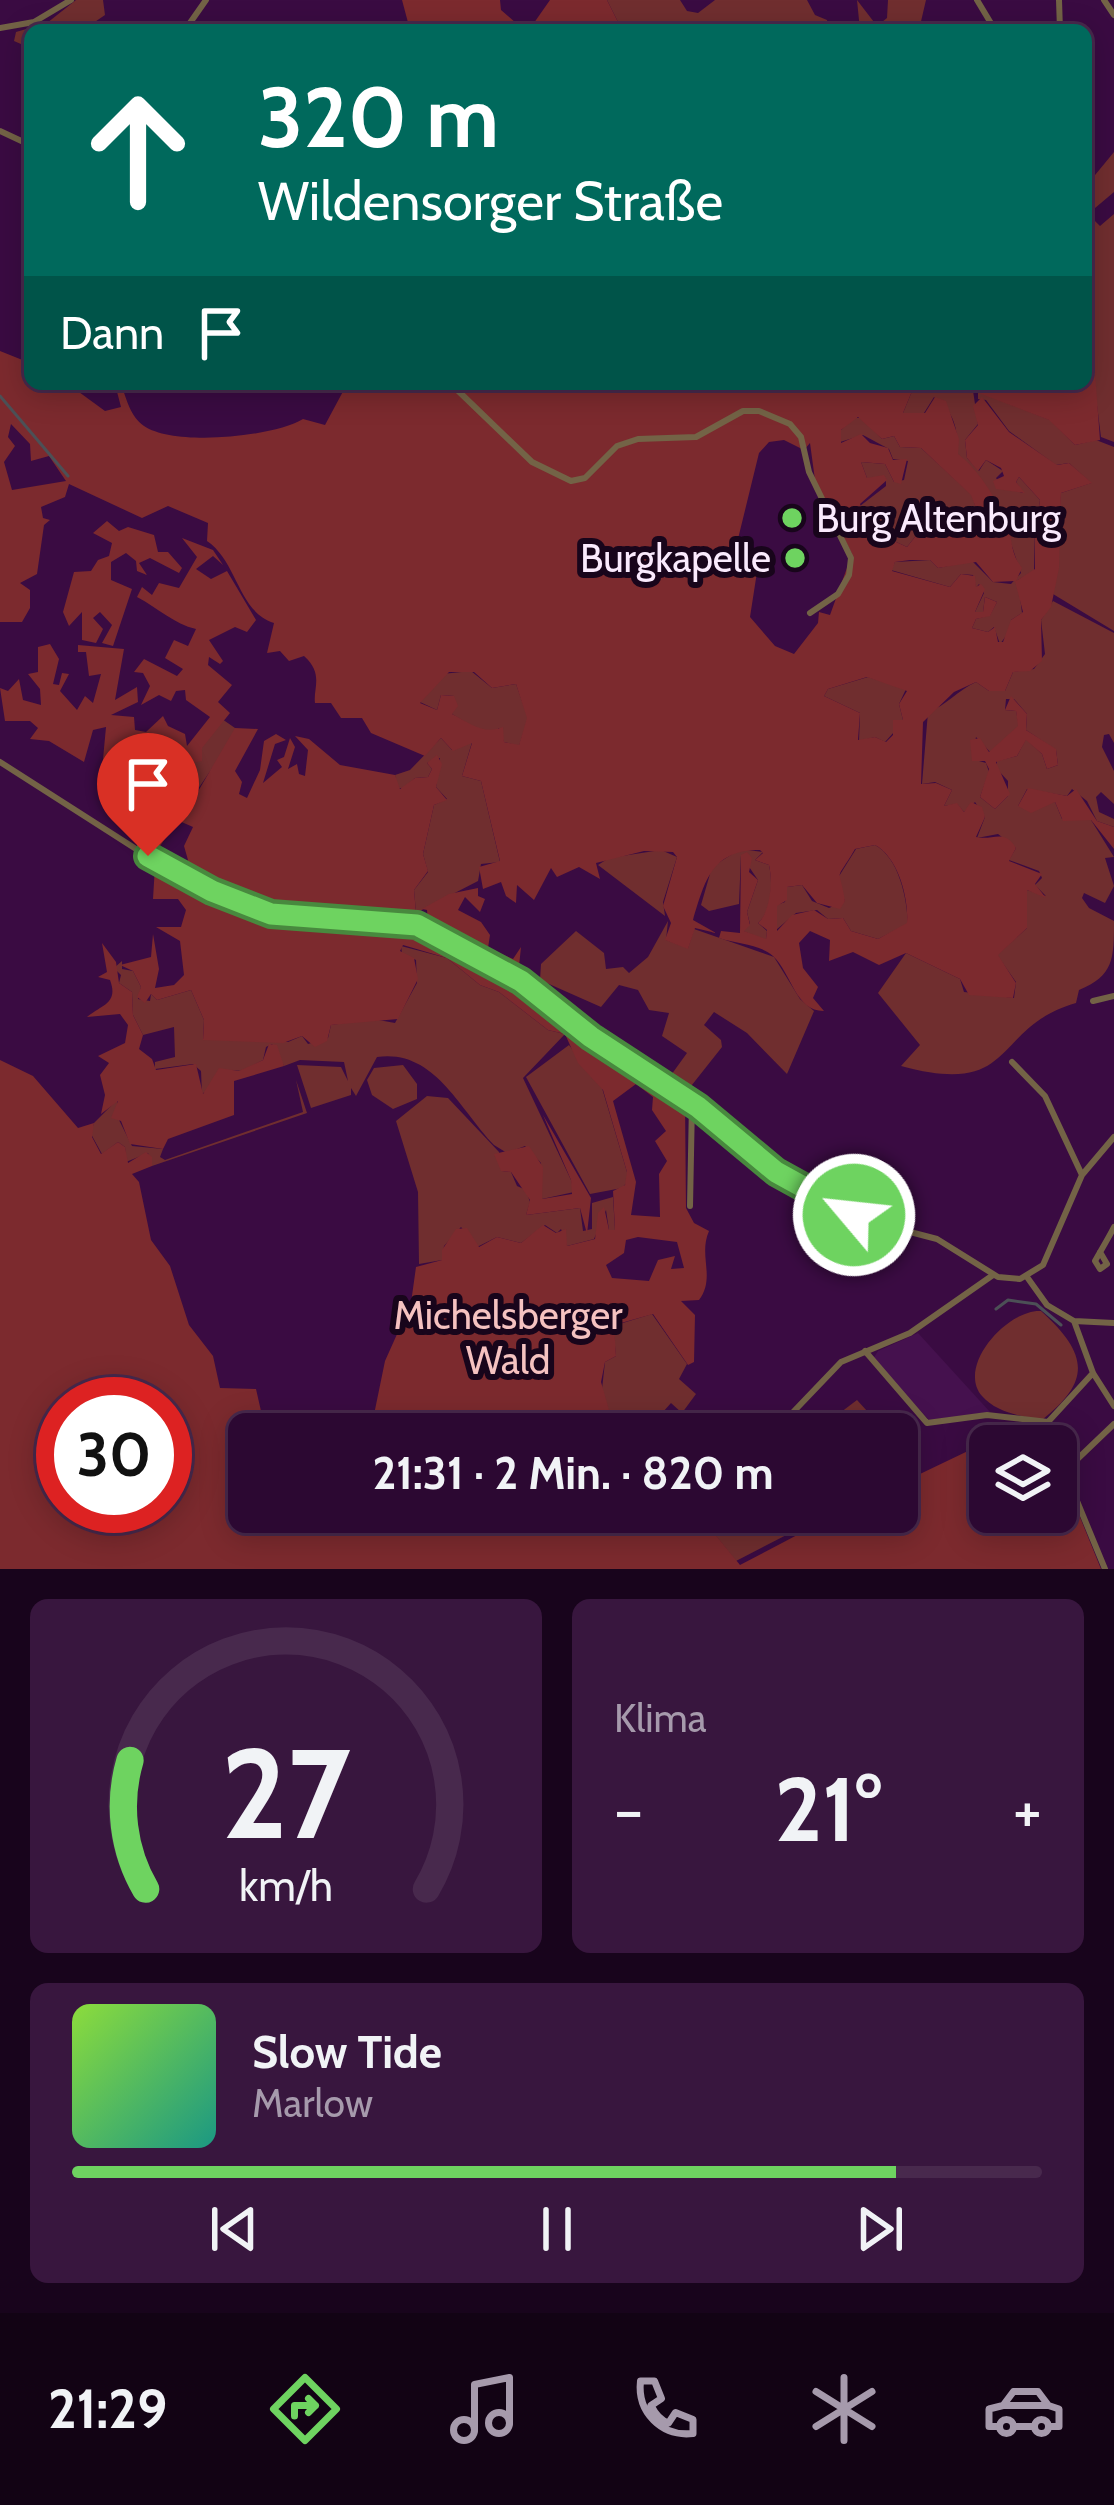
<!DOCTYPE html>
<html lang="de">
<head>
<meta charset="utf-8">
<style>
	body { margin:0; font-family:Cabin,sans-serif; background:#38163e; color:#f1f3f6; height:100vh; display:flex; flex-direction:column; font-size:45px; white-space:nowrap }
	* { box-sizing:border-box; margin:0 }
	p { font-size:39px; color:#a69aac }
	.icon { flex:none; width:66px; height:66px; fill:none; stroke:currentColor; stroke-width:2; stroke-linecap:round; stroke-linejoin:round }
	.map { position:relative; height:1569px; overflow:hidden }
	.details { display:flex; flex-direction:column; gap:30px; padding:30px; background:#18041c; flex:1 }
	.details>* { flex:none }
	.hud { position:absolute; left:24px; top:24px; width:1068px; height:366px; border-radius:18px; box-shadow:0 6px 30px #0003,0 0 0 3px #48294d; background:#00695c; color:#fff; overflow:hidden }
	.controls { position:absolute; left:969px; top:1425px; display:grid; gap:24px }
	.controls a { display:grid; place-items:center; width:108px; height:108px; border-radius:18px; background:#2c0832; box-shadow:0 6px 30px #0003,0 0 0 3px #48294d; font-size:60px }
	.speed { position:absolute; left:36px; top:1377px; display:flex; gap:24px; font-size:60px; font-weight:700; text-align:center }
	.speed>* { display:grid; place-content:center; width:156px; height:156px; border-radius:50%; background:#2c0832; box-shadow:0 6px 30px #0003,0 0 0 3px #48294d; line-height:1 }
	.speed .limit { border:18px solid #d22; background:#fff; color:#111 }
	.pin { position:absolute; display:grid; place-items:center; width:102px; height:102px; color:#fff; margin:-123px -51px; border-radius:50% 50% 50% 0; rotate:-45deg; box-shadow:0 0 12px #0007 }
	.pin .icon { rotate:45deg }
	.me { position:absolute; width:132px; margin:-66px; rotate:298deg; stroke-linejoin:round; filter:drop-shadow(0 0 9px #0008) }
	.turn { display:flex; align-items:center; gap:42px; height:252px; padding:0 36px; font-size:54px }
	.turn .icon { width:156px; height:156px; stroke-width:2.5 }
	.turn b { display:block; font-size:84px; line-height:102px }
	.then { display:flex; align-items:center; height:114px; padding:0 36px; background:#0003; gap:24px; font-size:45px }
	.big { font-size:90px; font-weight:700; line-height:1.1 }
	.details .widget { flex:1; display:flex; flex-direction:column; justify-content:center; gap:18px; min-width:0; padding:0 42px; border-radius:18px; background:#38163e }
	.details .dial { align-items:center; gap:0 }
	.dial svg { height:312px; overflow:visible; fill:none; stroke:#48294d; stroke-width:7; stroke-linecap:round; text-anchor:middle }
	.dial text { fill:#f1f3f6; stroke:none }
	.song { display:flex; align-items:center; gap:36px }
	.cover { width:144px; height:144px; border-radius:18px; background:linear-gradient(135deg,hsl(90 70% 55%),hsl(170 70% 35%)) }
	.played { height:12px; border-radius:6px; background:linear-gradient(90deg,#6ed360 85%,#48294d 85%) }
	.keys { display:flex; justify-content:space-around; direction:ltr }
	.heat { display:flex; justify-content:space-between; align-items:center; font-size:66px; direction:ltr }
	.details .tiles { flex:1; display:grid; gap:30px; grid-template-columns:1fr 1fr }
	.widget:last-child { grid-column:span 2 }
	.trip { position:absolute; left:228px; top:1413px; width:690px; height:120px; border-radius:18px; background:#2c0832; box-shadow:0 6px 30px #0003,0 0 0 3px #48294d; font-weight:700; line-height:120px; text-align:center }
	.menu { display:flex; height:192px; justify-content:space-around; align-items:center; background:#120314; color:#a69aac }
	.menu .icon { width:84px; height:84px }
	.menu .current { color:#6ed360 }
	.menu b { font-size:54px; color:#f1f3f6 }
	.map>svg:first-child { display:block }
</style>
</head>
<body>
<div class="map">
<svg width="1114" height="1569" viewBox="0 0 1114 1569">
	<rect width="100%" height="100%" fill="#3a0b42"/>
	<path fill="#45114e" d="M918,1333L990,1412L929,1420L873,1359L878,1351Z"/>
	<path fill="#702e2f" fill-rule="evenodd" d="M76,0H103L105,15L83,30H30V48L14,41L16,32L47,23Z
		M607,0H680L687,11L698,13L715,0H807L815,15L827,20L829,30H622Z
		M857,0L877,26L887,18L888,0H926L919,30H860Z
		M1114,152V192L1088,214L1100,226L1114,214V442L1101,437L1086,319V186Z
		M915,384H972L978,424L965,440L967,458L979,471L986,460L1003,471L996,478L1002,487L1023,493L1016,482L1019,477L1040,500L1037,520L1025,529H1035L1034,571L1018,580L1022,613L1011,620L1012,628L1000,644L994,627L988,632L972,628L976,619L990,615L997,602L985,597L983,612H975L984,593L979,584L976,588L973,575L961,574L950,587L891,570L895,562L930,560L938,568L972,561L993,582L1011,584L1021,573L997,502L957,454C959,430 954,411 934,397L924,413H903Z
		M978,384L984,394L1050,420L1075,445L1096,440L1114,447V631L1053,594L1061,493L1091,483L1069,463L1056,465L1009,431L986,400L978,399Z
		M854,418H862L882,439L894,436L900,447L921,448L972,495L976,508L926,523L907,547L872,531L860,506L886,486V478H867L861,462L885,464L894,482L904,480L908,461L893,459L889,449L863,435L840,442L841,430Z
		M1053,601L1114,633V743L1109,734L1104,735L1102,747L1114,771V804L1101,792L1096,797L1099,812L1114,819V827L1097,821L1087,801L1072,789L1067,796L1027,789L1018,806L1055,802L1062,819L1091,820L1114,857L1105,858L1114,886L1105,903L1084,893L1082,898L1089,908L1114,921C1114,958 1114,976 1079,990L1076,1003C990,1028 1019,1098 901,1066L920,1045L878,993L906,953L960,979L964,992L1014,998L1016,982L997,955L1027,928V890L1046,896L1035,885L1042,878L1039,871L1009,860L1016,848L998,834L977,838L985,817L975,802L964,812L957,804L944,806L952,790L935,782L922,784L928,712C947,705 957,691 976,682L989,691H1005L1013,672L1034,669L1045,654L1041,620ZM1006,699H1014L1027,714L1026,730L1056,750L1058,765L1047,769L1042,754L1026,739L1017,756L997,761V769L1008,781V796L995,809L980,797L989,772L986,763L972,759L976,737L991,753L1019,726L1016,711L1005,710Z
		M471,671L492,688L516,684L528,718L519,746L504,742L499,728L494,733L476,729L452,714L454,696L441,695L437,710L420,702L442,674Z
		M868,677L906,689L899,704L903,720H893L894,732L885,742L875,737L859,741L860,713L824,696L828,689Z
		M222,719L235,728V735L189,802L182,787L189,764Z
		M441,738L452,750L472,742L462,776L481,781L500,862L481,864L478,881L416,913L414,890L428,872L423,854L434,805L447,799L436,787L440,758L427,763L432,769L428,777L415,778L404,788H397L395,775L410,770Z
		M875,845C899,858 907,898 908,924L878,939L851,931L843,918L828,919L817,910L796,913L776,930L777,905L785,902L787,887L802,885L812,901L829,908L845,901L836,881L856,849Z
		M740,849L763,852L755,860L769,865C773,883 772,912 758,923L767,931L766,940L743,931L750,924L747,912L758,880L741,855L739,904L709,911L701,905L712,867Z
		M661,850L677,857L663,902L665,916L598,865L609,858Z
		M668,921L666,940L688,948L694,929L774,957L800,999L814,1011L787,1074L747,1033L714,1012L704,1025L721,1040L722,1047L684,1095L666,1082L687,1053L662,1036L669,1013L649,1010L638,990L619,985L601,1007L540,980L541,964L576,931L604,953L606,969L623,967L629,973L648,957Z
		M401,946L447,958L480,985L499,992L548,1030L565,1034L523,1078L571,1180L574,1192L542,1199L541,1163L525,1146L507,1153L494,1145C458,1107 434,1049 377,1057L356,1096L351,1088V1095L311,1108L297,1065L341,1067L348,1081L344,1062L300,1060L284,1066L272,1044L266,1047L263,1060L242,1071C203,1068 225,1079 202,1094L201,1071L193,1064L155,1069V1062L175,1057L174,1027L143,1035L133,1015L132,992L119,983L121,975L114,968L122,961V969L133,971L141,987L138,999L150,1001L151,994L157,1000L191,990L204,1020L203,1039L288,1042L302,1036L308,1044L328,1038L331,1025L373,1019L395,1023L417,983L416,960L402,953Z
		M569,1045L602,1088L627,1172L628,1181L622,1188L590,1194L526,1077Z
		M403,1065L417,1084V1099L393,1109L372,1095L367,1080L374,1068Z
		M296,1080L307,1113L152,1166L148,1153L126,1162L125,1147L118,1142L102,1154L91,1134L94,1123L117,1100L119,1120L132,1146L163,1149L160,1157L165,1160L303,1112Z
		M427,1096L448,1098L499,1152L502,1171L511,1172L517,1186L526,1190L530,1202L526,1215L580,1208L583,1231L592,1229V1203L613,1197L615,1230H609L606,1210L594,1239L567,1246L561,1229L557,1233L545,1225L521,1243L497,1237L477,1247L461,1227L444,1246L442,1260L419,1264L418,1192L396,1121Z
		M1041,1311C1087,1353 1093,1380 1042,1420C1021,1416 997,1413 982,1396C956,1366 1008,1309 1041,1311Z
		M652,1314L687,1364L679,1379L696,1394L682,1413L671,1403L654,1422L667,1434H616L602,1389L605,1362L616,1356L613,1326Z
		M857,1400L888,1434H812Z
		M717,1512H831L736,1561L705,1522Z"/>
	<path fill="#7c2a2e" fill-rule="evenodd" d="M402,0H500L501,10L524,30H410Z
		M550,0H607L622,30H529Z
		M1086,319L1092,332L1100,440L1075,445L1049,420L976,392L974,384L980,388L982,384H1086Z
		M0,351L30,363V384H68L105,411L121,407L115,384H121C127,400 130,416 144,426C175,447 273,437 303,419L325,425L347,384H915L903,413H925L935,397L946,401L959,439L958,454C979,470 997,500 1007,524C1013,540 1010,553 1022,568L1016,581L1035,569V531L1022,525L1037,520L1040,500L1019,477L1016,482L1025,493L996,489L993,481L1004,476L1001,468L986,460L978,471L967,458L965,440L978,425L973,406L982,397L1009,432L1057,465L1069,463L1092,483L1061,493L1059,568L1051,607L1041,620L1042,661L1030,671L1013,672L1005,691H989L976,682L954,692L923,722L921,784L936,783L952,790L944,806L957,803L964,812L971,802L982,807L985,817L976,837C993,841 1004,828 1016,848L1009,861L1042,874L1035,884L1046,898L1027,890V928L998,955L1016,983L1013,998L969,995L960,979L906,953L879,965L853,952L829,961L830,940L810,931L799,943L803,968L818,987L813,998L824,1011C795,1011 792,974 773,956C760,944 737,944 719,938L721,931L740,933L741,855L747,852L752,858L749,872L758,880L747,912L750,925L744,931L766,939L767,930L758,923C770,913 773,882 769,865L755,860L763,853L760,850C712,850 705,880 693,920L716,933L695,928L688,949L665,940L671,923L663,906L677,857L673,852L644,851L596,863L600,879L579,867L557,877L551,868L534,900L517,885L516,903L506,896L501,882L483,889L479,867L500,861L481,781L462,776L472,743L453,751L441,738L425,756L371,733L362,718H341L331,703H315C313,688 324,674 304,656L289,661L280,651L267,653L274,623C238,612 238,562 207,541L208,523L168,506L142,518L69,484L65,497L41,507L43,518L50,520L44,525L37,574L20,583L30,590V608L22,622H0ZM858,417L882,439L894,436L900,447L921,448L971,495L976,508L926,523L907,547L872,531L860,504L887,480L884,475L867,478L861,462L885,464L894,482L901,484L907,459L893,460L888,448L870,443L861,434L841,443V430ZM11,424L30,444L31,461L49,456L66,481L12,490L4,462L15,446L8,437ZM784,440L804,450L810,443L815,480L852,554L830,615L819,612L818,623L794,654L775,646L750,617L757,572L737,543L759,453L769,442ZM910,560H930L938,568L976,562L993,582L1015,581L1023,612L1011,620L1003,642H998L995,627L988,632L972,628L976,619L990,616L997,602L985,597L983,612H975L985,589L981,584L976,587L975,576L961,574L950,587L892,571L895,562ZM449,672H474L492,688L516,684L527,718L519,745L504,742L503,727C484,735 471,724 452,714L458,706L454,696L441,695L437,710L420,703ZM867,677L907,691L899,704L903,720H893V735L886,742L875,737L858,740L860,713L824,696L828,689ZM875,845C898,857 909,898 907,923L878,939L851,931L843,918L828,919L814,910L792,915L777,931V906L787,900V887L802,885L817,903L840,909L845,901C839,864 834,885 855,849Z
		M107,521L119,531L128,527L154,535L158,552H168L182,568L179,573L150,558L139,563L147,575L137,571L136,561L126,553L111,562V580L132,589L113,646L102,643L112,625L100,612L93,618L103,629L96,643L82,640V612L69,626L63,612L74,572L91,571L98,560L109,556L112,543L93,533Z
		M182,538L213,550L223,565L213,556L196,569L211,579L227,571L256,620L247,632L235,627L209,640L223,661L220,664L209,657L208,665L232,685L218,702L230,713L202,748V761L189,764L182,787L186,800H193L235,728L258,729L235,771L242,782L239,794L247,798L260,770L264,741L276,734L286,740L275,744L263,783L282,767L277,760L284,757L290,738L295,747L288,769L297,764L299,774L305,776L308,750L295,736L309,739L340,765L395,775L400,789L415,778L428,777L432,769L427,763L437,755L442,764L436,787L447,800L434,805L423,854L428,871L414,890L416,913L397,920L406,929L429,934L427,910L422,909L449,894L478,888V896L485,899L480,912L465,897L458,910L481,922L490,935L488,948L513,959L521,947L518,976L577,1033L685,1101L686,1208L694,1223L709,1231C698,1256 716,1277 699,1300L681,1301L695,1315L694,1362L688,1365L653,1314L614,1325L616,1356L605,1362L601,1382L616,1434H370L385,1361L411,1303L416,1267L442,1260V1250L456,1229L467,1228L479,1247L497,1237L521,1243L543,1225L556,1233L566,1229L567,1246L595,1239L598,1213L604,1207L609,1230H615L613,1191L625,1185L627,1172L603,1090L578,1063L565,1034L548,1030L499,992L480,985L447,958L403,945L400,951L414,958L418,979L398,1019L331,1025L327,1041L315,1047L302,1036L283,1043L203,1040L204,1020L191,990L157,1000L151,994L145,1003L137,997L141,987L133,971L120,965L151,957L153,934L159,969L155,988L174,985L184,975L180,941L156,927H181L186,910L178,899H153L155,866L175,875L188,860L184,846L193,827L177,820L155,854L147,853C140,825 170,824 129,803L131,777L116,771L110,788L101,781L106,727L93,730L84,762L49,741L30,739L38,728L30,721H5L0,688L8,691L19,679L23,700L41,705L40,689L28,674L38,672V647L50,644L59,659L53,684L59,685L62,673L69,674L60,691L77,710L85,696L93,703L101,674L89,676L86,652H78V645L124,649L115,700L137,687L138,702L111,715L134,717L135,730L146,732L163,716L168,726L185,734L187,746L210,717L186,700L185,690L176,691L171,701L159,695L141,705L150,686L143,673L134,672L144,659L177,676L183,669L165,658L174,640L188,646L196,629C174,624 158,608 137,597L142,587L152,595L159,583L179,588L197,557ZM636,1084L653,1097L652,1110L666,1131L655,1141L667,1161L659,1174L660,1217L631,1215L636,1182L613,1101ZM638,1237L677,1242L684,1268L671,1269L675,1256L658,1260L649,1281L612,1278L606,1265L624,1253L626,1240Z
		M1011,696L1027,714L1026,730L1056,749L1058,765L1047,769L1042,754L1026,740L1017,756L996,762L1010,794L995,809L980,797L989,769L985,761H972L970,740L980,738L989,752L1018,726L1016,711L1005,710Z
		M1028,788L1067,796L1076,789L1097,821L1114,827V849L1091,820L1063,821L1055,802L1031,813L1018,806Z
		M102,943L116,962L119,983L132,992L133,1015L143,1035L139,1049L152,1059L156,1070L196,1064L203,1094L219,1068L239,1071L263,1060L269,1044L277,1045L284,1066L234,1081V1115L168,1139L163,1149L130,1144L121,1121L111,1118L118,1101L101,1114L105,1095L100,1075L109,1063L98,1056L125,1043L128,1025L120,1014L87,1017C101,1005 119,1004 110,980L98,977L107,972Z
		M0,1060L33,1076L78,1128L94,1123L92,1137L101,1154L118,1142L125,1147L128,1163L146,1152L152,1157V1166L132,1174L139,1182L151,1240L170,1266L189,1325L213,1356L220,1388L256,1389L261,1411L252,1422L240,1425L235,1441L243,1477L249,1482V1512H697L740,1565L841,1512H897V1485L1020,1426L1040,1432L1050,1446H990V1512H1056V1458L1101,1569H0ZM63,1404H165V1506H63Z
		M543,1115L591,1198L587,1234L580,1208L526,1215L530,1200L511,1172L501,1171L494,1154L529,1146L543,1167L542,1199L572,1194L571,1180Z"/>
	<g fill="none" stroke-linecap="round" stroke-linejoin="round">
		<path stroke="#4c5056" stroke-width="3" d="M0,396L68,476
			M996,1309L1008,1300L1036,1304L1061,1325"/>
		<path stroke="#736346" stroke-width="6" d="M977,0L995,30
			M1059,0L1060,30
			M1104,0L1114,15
			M0,28L34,22L71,0
			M185,30L206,0
			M0,131L30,145
			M451,384L532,462L571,481L585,478L617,446L638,439L696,437L743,411H759L790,424L801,437L809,472L851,558L849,575L838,594L810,613
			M0,762L172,872L254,909L417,925L521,981L591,1037L687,1099L755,1156L808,1191L864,1220L937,1239L998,1277L1020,1279L1043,1265L1082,1175L1114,1137
			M1093,1001L1114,996
			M1012,1062L1045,1096L1082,1175
			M690,1206L692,1103
			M1100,1252L1107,1264L1100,1269L1095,1261C1101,1250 1108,1239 1114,1227
			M1027,1277L1047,1305L1074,1321L1093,1373L1114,1406
			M1074,1321L1114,1323
			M865,1351L927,1423L987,1415L1048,1422L1093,1373
			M1041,1424L1054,1446
			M776,1430L841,1362L910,1333L993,1275
			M1056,1450L1105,1569
			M1067,1469L1114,1424"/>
	</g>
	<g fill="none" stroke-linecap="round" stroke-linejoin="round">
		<defs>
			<path id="route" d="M148,856L212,891L271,914L417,925L521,981L591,1037L698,1107L776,1172L854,1215"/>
		</defs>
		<use href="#route" stroke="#48893e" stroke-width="30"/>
		<use href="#route" stroke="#6ed360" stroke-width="21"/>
	</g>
	<g fill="#6ed360" stroke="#18051b" stroke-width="4.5">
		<circle cx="792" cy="518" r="12"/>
		<circle cx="795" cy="558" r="12"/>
	</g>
	<g text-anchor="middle" stroke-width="12" stroke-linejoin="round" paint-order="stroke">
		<g font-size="39" fill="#faeafd" stroke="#18051b" text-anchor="start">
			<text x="816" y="532">Burg Altenburg</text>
			<text x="771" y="572" text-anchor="end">Burgkapelle</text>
		</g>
		<g font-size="39" fill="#f5c2c0" stroke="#18051b">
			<text x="508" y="1329">Michelsberger<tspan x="508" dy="45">Wald</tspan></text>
		</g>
	</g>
</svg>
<div class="controls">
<a><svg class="icon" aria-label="layers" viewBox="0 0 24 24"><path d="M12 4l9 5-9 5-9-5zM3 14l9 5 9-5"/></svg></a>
</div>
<div class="speed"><div class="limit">30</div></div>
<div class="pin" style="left:148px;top:856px;background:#d93025"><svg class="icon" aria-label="arrive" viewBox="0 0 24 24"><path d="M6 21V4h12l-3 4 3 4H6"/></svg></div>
<svg class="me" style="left:854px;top:1215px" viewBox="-20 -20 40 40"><circle r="17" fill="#6ed360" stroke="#fff" stroke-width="3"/><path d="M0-11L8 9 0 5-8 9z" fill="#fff"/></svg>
<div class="trip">21:31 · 2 Min. · 820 m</div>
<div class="hud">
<div class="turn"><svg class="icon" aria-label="ahead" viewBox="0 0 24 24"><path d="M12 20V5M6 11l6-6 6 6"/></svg><div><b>320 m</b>Wildensorger Straße</div></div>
<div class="then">Dann<svg class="icon" aria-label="arrive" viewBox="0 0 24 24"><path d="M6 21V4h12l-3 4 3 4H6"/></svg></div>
</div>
</div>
<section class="details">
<div class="tiles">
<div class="widget dial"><svg viewBox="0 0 100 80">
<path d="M14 69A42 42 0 1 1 86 69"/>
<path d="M14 69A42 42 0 0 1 10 36" stroke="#6ed360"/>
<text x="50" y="56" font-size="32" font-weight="700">27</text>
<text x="50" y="72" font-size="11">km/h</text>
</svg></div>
<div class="widget"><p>Klima</p>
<div class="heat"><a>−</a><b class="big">21°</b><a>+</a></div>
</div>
<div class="widget">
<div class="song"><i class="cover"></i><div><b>Slow Tide</b><p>Marlow</p></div></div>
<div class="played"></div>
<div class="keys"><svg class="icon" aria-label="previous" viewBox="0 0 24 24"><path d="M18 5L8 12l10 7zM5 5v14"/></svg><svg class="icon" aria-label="pause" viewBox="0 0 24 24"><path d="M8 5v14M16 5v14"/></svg><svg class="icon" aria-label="next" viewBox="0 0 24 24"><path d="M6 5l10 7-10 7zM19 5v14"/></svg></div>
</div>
</div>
</section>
<nav class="menu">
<b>21:29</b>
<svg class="icon current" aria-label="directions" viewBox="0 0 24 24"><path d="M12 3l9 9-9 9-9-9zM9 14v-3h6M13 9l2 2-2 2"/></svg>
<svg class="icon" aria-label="music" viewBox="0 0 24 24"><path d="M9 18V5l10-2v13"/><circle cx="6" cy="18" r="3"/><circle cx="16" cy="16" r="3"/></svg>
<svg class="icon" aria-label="phone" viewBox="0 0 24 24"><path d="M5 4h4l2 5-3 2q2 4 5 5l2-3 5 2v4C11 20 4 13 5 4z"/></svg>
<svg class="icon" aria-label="climate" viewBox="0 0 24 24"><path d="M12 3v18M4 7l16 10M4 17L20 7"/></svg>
<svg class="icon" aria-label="car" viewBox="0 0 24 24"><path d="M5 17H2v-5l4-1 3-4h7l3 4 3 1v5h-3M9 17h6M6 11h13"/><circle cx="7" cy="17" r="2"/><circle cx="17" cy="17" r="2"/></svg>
</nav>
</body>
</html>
